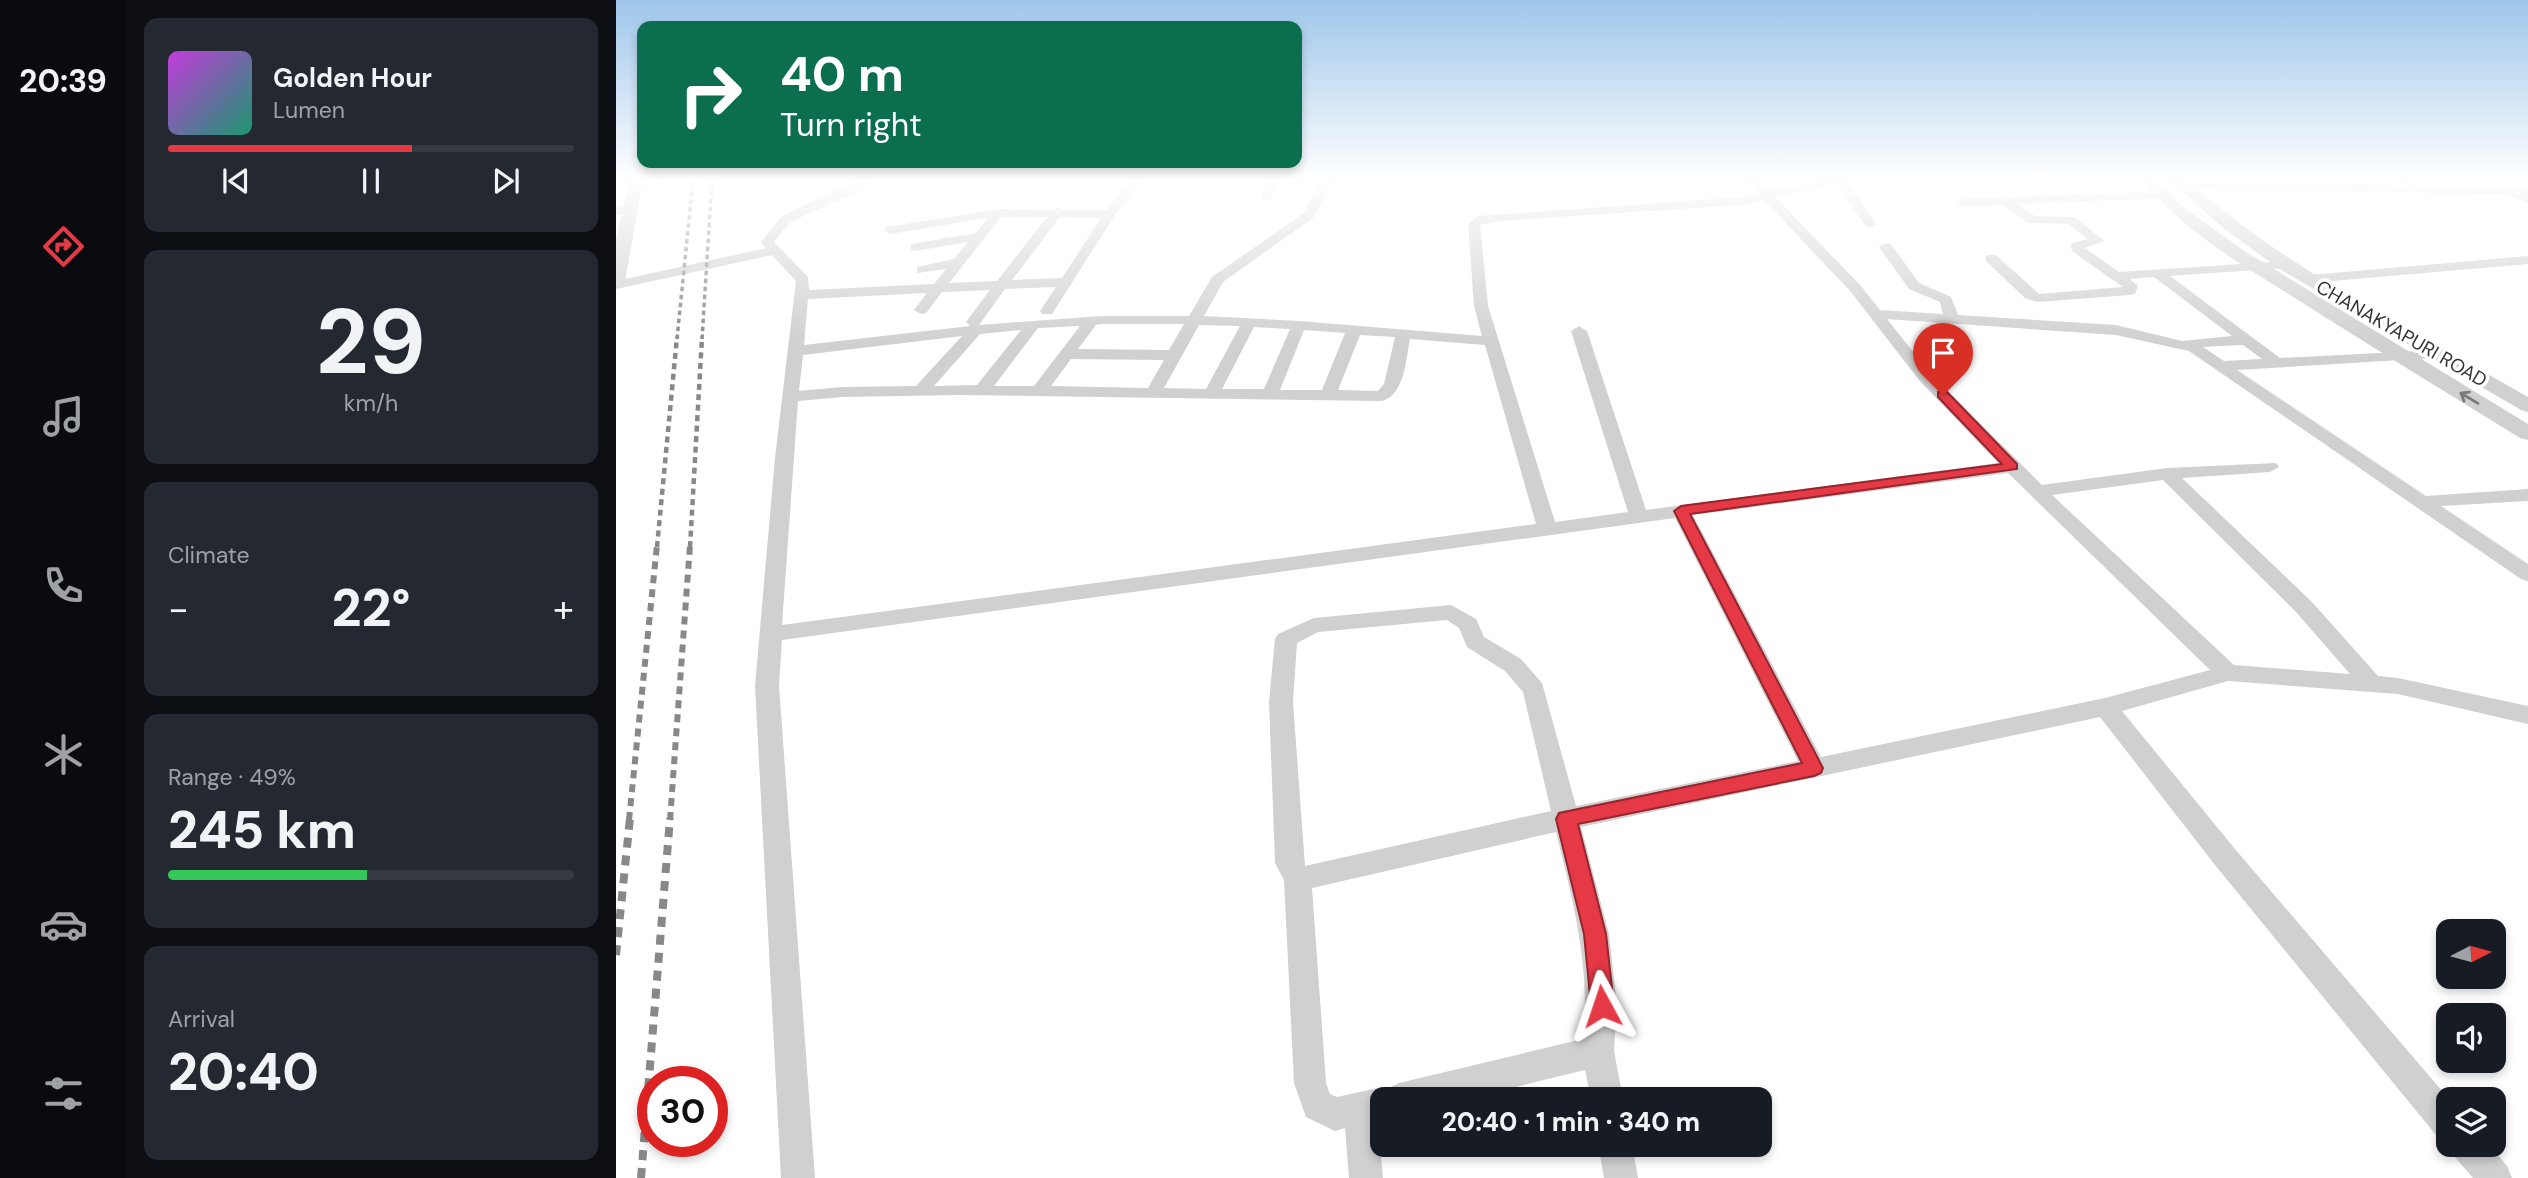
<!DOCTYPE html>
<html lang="en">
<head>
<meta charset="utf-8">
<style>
	body { margin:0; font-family:"DM Sans",sans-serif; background:#242831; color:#f1f3f6; height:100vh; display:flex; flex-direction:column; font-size:26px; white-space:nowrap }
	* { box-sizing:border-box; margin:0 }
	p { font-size:23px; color:#9ea1a6 }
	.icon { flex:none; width:38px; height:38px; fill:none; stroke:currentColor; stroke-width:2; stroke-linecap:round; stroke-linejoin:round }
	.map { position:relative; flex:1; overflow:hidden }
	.panel { display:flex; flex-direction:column; gap:18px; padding:18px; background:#0d0f14; width:490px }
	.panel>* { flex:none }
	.banner { position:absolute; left:21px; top:21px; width:665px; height:147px; border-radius:14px; box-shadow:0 4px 10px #0003; background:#0b6e4f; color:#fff; overflow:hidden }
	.needle { width:46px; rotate:84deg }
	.tools { position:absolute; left:1820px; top:919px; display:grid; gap:14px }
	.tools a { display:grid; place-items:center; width:70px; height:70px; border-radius:14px; background:#171b24; box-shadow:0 4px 10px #0003; font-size:35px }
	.speed { position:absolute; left:21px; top:1066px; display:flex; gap:14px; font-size:35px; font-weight:700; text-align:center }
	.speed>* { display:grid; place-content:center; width:91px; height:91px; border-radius:50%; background:#171b24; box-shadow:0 4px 10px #0003; line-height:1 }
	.speed .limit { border:10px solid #d22; background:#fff; color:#111 }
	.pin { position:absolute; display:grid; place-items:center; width:60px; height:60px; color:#fff; margin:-72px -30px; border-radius:50% 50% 50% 0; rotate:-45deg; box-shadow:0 0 7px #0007 }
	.pin .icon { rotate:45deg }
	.me { position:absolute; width:77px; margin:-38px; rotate:355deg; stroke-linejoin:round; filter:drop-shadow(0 0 5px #0008) }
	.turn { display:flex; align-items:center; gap:24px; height:147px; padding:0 28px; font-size:32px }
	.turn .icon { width:91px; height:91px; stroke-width:2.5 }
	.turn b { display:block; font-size:49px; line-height:60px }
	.big { font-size:52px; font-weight:800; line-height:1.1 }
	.panel .widget { flex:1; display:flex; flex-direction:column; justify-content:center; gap:10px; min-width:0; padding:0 24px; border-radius:14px; background:#242831 }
	.panel .dial { align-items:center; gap:0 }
	.dial b { font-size:91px; line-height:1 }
	.song { display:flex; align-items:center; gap:21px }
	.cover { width:84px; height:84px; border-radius:10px; background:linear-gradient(135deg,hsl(290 70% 55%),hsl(160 70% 35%)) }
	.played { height:7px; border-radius:4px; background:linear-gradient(90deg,#e63946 60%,#363941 60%) }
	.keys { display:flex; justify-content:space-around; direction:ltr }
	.heat { display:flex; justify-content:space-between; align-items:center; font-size:38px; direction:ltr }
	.charge { height:10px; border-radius:5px; background:linear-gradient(90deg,#34c759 49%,#363941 0) }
	.trip { position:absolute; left:754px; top:1087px; width:402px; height:70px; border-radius:14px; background:#171b24; box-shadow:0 4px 10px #0003; font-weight:800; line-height:70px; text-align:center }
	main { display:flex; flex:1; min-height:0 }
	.menu { display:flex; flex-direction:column; width:126px; justify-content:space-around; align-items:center; background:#090b0e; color:#9ea1a6 }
	.menu .icon { width:49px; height:49px }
	.menu .active { color:#e63946 }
	.menu b { font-size:32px; color:#f1f3f6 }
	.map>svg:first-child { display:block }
</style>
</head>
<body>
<main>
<nav class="menu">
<b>20:39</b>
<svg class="icon active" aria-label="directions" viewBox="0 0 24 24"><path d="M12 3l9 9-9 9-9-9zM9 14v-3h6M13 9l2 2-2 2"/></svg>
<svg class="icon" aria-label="music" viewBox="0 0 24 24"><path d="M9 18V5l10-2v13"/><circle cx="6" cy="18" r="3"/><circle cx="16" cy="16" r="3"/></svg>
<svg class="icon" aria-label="phone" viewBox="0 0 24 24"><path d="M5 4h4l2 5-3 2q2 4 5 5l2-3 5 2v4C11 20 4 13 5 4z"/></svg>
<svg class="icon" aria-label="climate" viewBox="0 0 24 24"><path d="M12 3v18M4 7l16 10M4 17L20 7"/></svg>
<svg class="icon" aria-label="car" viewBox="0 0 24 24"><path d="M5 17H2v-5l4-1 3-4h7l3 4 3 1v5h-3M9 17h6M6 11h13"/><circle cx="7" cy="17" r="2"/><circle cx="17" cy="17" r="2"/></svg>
<svg class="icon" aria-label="filters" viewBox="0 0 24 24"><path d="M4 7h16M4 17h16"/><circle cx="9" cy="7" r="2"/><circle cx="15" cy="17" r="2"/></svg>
</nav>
<section class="panel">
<div class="widget">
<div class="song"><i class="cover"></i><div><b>Golden Hour</b><p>Lumen</p></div></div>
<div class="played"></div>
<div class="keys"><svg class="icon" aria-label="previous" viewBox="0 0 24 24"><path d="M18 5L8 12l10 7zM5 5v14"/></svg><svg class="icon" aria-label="pause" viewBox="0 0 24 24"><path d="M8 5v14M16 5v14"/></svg><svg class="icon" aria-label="next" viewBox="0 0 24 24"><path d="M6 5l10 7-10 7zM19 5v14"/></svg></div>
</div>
<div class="widget dial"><b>29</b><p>km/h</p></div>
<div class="widget"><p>Climate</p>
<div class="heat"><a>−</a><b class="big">22°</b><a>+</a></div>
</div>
<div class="widget"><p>Range · 49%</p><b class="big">245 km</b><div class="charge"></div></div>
<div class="widget"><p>Arrival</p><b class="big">20:40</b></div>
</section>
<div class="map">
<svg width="1912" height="1178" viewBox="0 0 1912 1178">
	<rect width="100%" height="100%" fill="#fff"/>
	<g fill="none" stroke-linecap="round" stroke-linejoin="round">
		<path fill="#d0d0d0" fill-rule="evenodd" d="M242,180H256L235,195L174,222L158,242L192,277L193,290L318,284L330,269L301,273V267L338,259L352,242L300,251L295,250V244L360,233L371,218L274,234L268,230L270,227L382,209L437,210L442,207L447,210H491L514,180H526L499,215L436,314H426L424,311L440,287L389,289L363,325L485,316H573L596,277L688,213L705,180H717L697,218L607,282L588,316L683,321L866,336L858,306L852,224L862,216L1125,197L1142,194L1130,180H1143L1153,191L1205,180H1230L1260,224L1258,227H1250L1221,184L1159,197L1245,286L1264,310L1327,314L1324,302L1293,289L1263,247L1270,243L1275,244L1303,283L1335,297L1342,315L1500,325L1566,341L1616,336L1538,277L1514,279L1522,286L1519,294L1514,295L1421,302L1409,298L1370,261V255H1380L1423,294L1507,287L1457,252L1454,246L1456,243L1472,239L1452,224L1412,223L1387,205L1347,207L1341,203L1347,199L1548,191L1552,192V198L1402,204L1419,216L1459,217L1488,241L1469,248L1503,272L1673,261L1675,264L1668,268L1554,276L1664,358L1823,350L1826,353L1818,358L1621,370L1810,496L1912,489V501L1825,506L1912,564V581L1905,579L1573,351L1500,335L1271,319L1315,374L1426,485L1551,468L1660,463L1663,467L1654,472L1566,478L1696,602L1762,676L1782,678L1912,706V724L1782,694L1612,681L1506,711L1619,849L1833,1099L1832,1140L1820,1135L1599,865L1484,717L965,827L993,934L1001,1006L998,1051L1007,1099H975L969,1070L850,1099H766V1119L762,1120L767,1178H733L729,1128L719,1131L690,1117L678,1083L668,880L659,863L653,702L659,639L662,634L698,618L835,605L860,619L868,637L905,659L926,683L960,806L1182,761L1059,518L166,640L163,686L199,1178H165L139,686L159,458L180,281L156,255L0,289V281L150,248L145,242L166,216ZM1148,200L1235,292L1303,380L1382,463L1030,510L971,331L963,326L955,331L1012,512L939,522L872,306L864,225L882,221L1125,205ZM385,217H431L381,281L333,283ZM444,217L485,218L446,278L396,280ZM374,290L350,322L354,326L188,345L192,299L311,293L298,310L305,314L310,313L326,292ZM485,324H568L553,350L462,349L480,325ZM583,325L624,326L590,389L548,388ZM464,326L418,386H378L422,328ZM638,327L674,329L648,389H606ZM405,330L361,385L318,386L364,334ZM688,330L729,333L706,390H664ZM744,335L779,337L768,384L762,391L722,390ZM346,336L300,386L226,387L183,391L187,355ZM794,339L869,345L920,524L166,625L182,401L226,397L343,395L766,401C789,395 790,358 794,339ZM1627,345L1646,359L1608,361L1587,347ZM455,359L548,360L532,388L435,386ZM1392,473L1594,670L1489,698L1205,757L1077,515ZM1547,480L1680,612L1734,674L1618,665L1436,495ZM831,620L843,628L851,647L889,671L907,692L935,811L689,866L677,702L681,643L702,632ZM940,832C957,901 975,968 967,1039L783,1083L771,1089L766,1087L721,1097L714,1094L710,1083L696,888Z
			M650,180H662L656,197L650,201L644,197Z
			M1783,180H1797L1809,189L1799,191Z
			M1892,186L1912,195V204L1888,193V187Z
			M14,206L20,210L18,213L0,215V207Z
			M1912,256V264L1693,283L1686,279L1693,275Z
			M982,1144H1016L1022,1178H988Z
			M1833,1144H1873L1891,1166L1896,1178H1857L1838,1156Z"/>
		<path fill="#d0d0d0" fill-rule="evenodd" d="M13,180H27L9,281L0,286V240Z
			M1527,180H1542L1567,207L1630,252L1912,424V440L1904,438C1830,392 1756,347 1682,300C1628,266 1567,232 1527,180Z
			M1555,180L1912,187V195L1580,188C1679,274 1799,332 1912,397V412L1905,410L1662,268L1607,228L1562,187L1555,186Z"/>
		<path stroke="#888" stroke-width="3.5" stroke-dasharray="4.5 3.5" stroke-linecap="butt" d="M61,339L77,180
			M86,339L96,180"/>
		<path stroke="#888" stroke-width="4.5" stroke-dasharray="6 4.5" stroke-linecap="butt" d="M41,547L61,337
			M74,547L86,337"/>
		<path stroke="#888" stroke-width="6" stroke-dasharray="8 6" stroke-linecap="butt" d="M13,820L41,545
			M54,820L74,545"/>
		<path stroke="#888" stroke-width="8" stroke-dasharray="10 8" stroke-linecap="butt" d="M0,955L14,818
			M25,1178L54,818"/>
	</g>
	<defs><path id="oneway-shaft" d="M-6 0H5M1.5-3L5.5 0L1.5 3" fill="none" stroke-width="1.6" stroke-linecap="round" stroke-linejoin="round" transform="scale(1.75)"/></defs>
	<use stroke="#7a7a7a" href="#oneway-shaft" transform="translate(1853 398) rotate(-149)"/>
	<linearGradient id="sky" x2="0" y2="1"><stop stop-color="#9ec6ea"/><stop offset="0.52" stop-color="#fff"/><stop offset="1" stop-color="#fff" stop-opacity="0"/></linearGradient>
	<rect width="1912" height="345" fill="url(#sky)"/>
	<path fill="#e63946" stroke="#96252e" stroke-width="2" d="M1327,391L1331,392L1401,464V469L1074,514L1207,768L1205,773L1198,776L962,824L990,934L998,1006L994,1014L986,1018L978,1014L975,1006L968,934L940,819L943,813L1186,763L1058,511L1065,506L1386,464L1322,397V392Z"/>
	<g text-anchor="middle" stroke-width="7" stroke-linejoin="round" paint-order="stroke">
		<g font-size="19" fill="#333" stroke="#fff">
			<text transform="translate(1786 333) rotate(30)" y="7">CHANAKYAPURI ROAD</text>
		</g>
	</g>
</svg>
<div class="tools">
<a><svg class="needle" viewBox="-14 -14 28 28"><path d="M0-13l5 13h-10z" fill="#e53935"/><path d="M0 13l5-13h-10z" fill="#9ea1a6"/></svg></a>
<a><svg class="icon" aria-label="sound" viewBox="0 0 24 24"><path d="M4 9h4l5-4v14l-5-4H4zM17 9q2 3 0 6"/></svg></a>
<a><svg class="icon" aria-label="layers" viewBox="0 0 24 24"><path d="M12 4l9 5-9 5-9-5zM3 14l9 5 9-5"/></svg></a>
</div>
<div class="speed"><div class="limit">30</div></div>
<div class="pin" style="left:1327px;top:395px;background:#d93025"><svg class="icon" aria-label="arrive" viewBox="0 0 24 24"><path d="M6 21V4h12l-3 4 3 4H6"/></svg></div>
<svg class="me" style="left:986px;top:1006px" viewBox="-20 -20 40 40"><path d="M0-17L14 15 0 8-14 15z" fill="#e63946" stroke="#fff" stroke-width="4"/></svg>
<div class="trip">20:40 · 1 min · 340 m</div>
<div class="banner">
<div class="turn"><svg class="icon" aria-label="right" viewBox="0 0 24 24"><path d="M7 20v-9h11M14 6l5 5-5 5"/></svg><div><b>40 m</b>Turn right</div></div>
</div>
</div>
</main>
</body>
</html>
